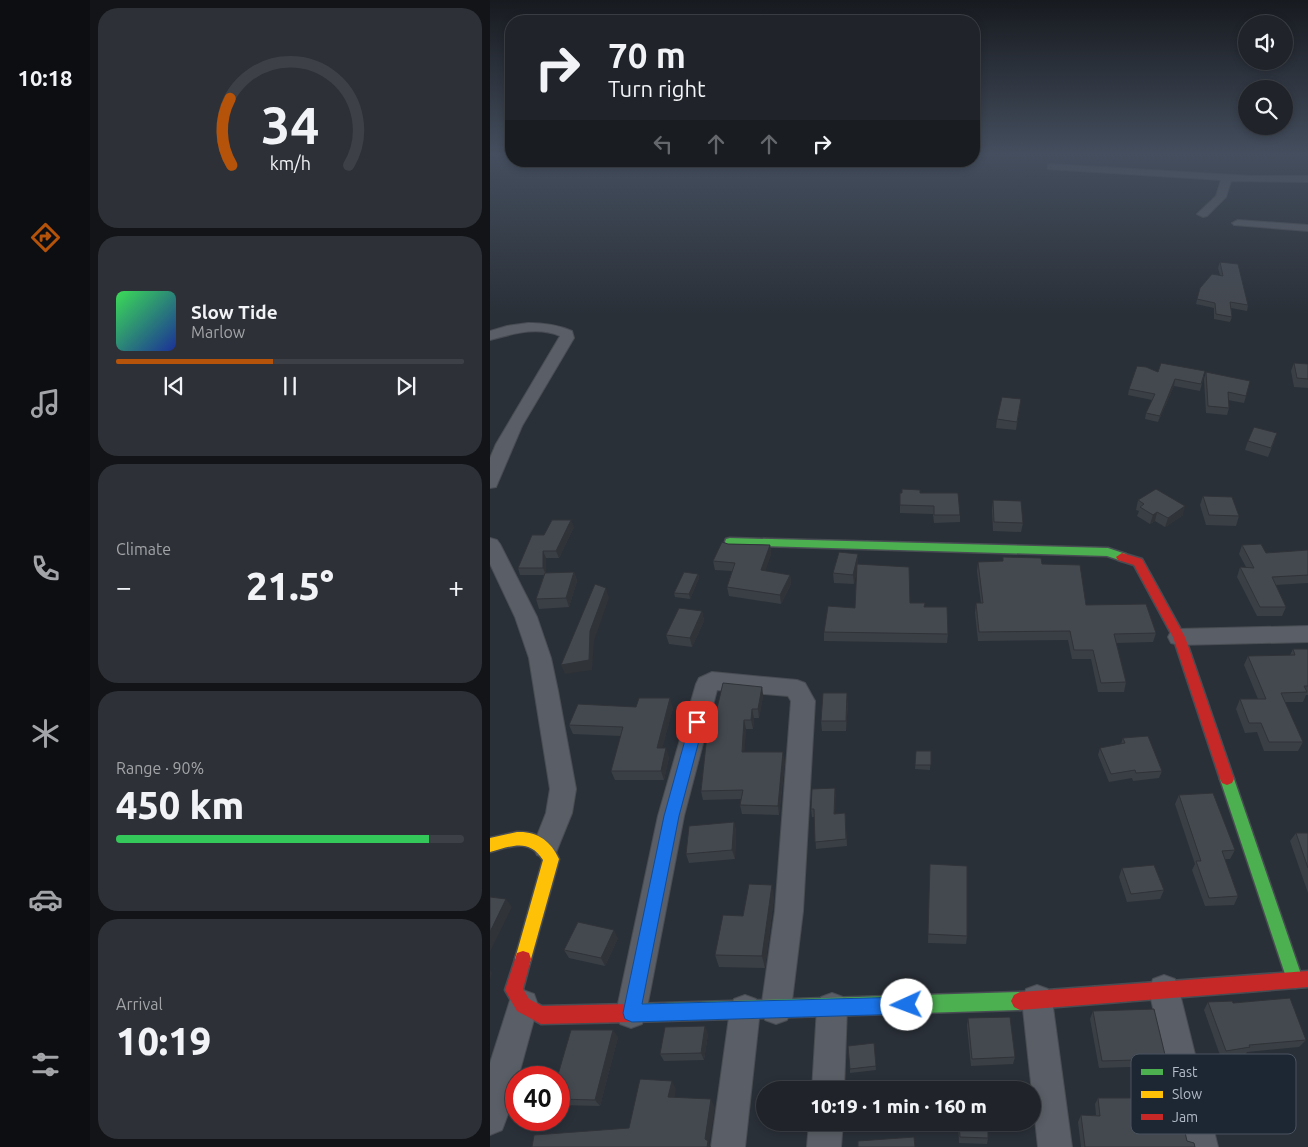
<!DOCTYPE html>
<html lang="en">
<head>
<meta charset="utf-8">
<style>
	body { margin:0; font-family:Ubuntu,sans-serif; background:#2d3036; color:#f1f3f6; height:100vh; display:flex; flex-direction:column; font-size:19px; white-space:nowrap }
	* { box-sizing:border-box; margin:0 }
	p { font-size:16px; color:#a2a4a8 }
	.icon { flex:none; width:28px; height:28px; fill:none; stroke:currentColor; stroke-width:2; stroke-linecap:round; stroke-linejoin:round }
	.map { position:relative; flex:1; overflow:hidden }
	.panel { display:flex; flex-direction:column; gap:8px; padding:8px; background:#121417; width:400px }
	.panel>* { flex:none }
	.banner { position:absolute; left:15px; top:15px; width:475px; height:152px; border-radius:20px; box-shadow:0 2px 8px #0003,0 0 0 1px #3d4147; background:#20242a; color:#f1f3f6; overflow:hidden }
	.buttons { position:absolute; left:748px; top:15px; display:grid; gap:10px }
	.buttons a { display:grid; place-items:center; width:55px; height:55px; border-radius:50%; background:#20242a; box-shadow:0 2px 8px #0003,0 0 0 1px #3d4147; font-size:25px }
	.speed { position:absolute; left:15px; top:1066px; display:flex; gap:10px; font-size:25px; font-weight:700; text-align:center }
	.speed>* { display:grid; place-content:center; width:65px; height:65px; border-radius:50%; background:#20242a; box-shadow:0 2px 8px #0003,0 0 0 1px #3d4147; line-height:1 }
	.speed .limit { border:8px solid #d22; background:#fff; color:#111 }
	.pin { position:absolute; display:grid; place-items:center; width:42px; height:42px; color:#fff; margin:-21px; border-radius:10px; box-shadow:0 2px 8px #0006 }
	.me { position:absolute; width:55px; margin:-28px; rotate:268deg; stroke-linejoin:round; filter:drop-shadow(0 0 4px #0008) }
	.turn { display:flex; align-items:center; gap:18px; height:105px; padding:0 20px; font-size:22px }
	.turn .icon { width:65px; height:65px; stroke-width:2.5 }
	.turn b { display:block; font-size:35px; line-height:42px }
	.lanes { display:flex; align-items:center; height:48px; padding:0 20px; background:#0003; justify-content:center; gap:25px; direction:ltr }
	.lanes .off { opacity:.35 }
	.big { font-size:38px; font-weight:800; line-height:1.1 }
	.panel .card { flex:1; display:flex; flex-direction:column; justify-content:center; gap:8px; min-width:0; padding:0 18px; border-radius:20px; background:#2d3036 }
	.panel .dial { align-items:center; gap:0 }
	.dial svg { height:130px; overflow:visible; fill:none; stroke:#3d4147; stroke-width:7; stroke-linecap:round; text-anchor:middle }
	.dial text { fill:#f1f3f6; stroke:none }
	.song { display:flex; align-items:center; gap:15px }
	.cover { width:60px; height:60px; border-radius:8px; background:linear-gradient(135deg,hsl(130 70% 55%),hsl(230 70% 35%)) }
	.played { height:5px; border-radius:2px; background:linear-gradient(90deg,#b45309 45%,#3d4147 45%) }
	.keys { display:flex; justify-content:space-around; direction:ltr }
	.heat { display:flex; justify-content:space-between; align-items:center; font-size:28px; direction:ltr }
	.charge { height:8px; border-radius:4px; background:linear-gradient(90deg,#34c759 90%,#3d4147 0) }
	.trip { position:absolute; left:266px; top:1081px; width:285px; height:50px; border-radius:25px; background:#20242a; box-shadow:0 2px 8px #0003,0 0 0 1px #3d4147; font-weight:800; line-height:50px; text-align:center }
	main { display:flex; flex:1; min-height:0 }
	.tab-bar { display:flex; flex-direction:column; width:90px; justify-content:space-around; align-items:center; background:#0d0e11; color:#a2a4a8 }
	.tab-bar .icon { width:35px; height:35px }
	.tab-bar .on { color:#b45309 }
	.tab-bar b { font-size:22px; color:#f1f3f6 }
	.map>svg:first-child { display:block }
</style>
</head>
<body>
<main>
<nav class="tab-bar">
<b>10:18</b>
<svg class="icon on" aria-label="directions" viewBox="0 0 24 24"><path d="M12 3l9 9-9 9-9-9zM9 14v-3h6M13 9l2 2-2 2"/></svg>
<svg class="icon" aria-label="music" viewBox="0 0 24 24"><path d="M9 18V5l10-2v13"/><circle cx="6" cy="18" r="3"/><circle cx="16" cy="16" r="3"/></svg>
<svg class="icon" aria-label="phone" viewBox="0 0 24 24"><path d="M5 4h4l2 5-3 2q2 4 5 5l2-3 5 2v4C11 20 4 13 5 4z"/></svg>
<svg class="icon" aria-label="climate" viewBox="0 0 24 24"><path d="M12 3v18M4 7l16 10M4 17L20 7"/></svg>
<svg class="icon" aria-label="car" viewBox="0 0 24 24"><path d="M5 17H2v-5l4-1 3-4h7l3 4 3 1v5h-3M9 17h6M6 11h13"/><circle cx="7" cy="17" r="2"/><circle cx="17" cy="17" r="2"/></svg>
<svg class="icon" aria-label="filters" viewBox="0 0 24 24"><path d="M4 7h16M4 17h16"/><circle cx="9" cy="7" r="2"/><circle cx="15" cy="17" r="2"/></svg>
</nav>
<section class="panel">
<div class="card dial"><svg viewBox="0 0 100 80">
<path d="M14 69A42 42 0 1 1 86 69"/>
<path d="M14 69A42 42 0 0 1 13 28" stroke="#b45309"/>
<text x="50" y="56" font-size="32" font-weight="700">34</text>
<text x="50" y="72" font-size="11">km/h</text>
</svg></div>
<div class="card">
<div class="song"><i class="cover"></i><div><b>Slow Tide</b><p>Marlow</p></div></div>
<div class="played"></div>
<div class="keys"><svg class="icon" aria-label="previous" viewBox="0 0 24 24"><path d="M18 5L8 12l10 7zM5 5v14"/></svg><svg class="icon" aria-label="pause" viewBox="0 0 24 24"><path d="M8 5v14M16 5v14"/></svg><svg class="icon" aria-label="next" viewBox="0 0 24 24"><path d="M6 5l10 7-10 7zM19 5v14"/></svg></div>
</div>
<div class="card"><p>Climate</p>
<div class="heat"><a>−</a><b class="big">21.5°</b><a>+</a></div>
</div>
<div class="card"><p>Range · 90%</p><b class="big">450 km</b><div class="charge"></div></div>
<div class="card"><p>Arrival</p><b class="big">10:19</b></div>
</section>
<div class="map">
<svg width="818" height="1147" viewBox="0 0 818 1147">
	<rect width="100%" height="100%" fill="#2a3038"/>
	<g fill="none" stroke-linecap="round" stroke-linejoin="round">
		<defs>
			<path id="street" d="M561,164L761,176H818V182L741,181L736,197L717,216L713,217L707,214L726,196L731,180L558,169V165Z
				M748,220L818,225V231L744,225L742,223Z
				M38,323C54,323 68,325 82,331L84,338L32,426L6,487L0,488V458L6,444L70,336C46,326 23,334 0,340V331L17,326Z
				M0,538L7,540L10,544L47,617L61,658L68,691L86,789L82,813L65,855L56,858L47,855L43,846L56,813L60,789L39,658L25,617L0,564Z
				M818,626V642L689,645L681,643L678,637L681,631L689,629Z
				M222,672L307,680L315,683L325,701L313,911L301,1009L297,1020L286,1024L275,1020L271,1009L285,911L301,701L298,696L227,690L194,816L156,1013L152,1024L141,1028L130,1024L126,1013L168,816L206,684L209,678Z
				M674,975L685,979L689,990L728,1147H694L659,990L663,979Z
				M547,985L558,989L562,1000L582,1147H548L532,1000L536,989Z
				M33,990L44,994L48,1005L28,1078H26C26,1095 18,1114 12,1130L0,1135V1063L22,994Z
				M342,993L353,997L357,1008L354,1090H322L327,1008L331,997Z
				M255,995L266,999L270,1010L255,1147H221L240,1010L244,999Z
				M319,1122H353L351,1147H317Z"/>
			<path id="fast" d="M240,538L618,548L636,554L638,557L632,561L617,556L236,545L235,542L236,539Z
				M737,773L742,775L744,779L813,980L811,986L805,988L799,986L730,779L732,775Z
				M530,992L536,995L539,1001L536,1007L530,1010L140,1022L134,1019L131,1013L134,1007L140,1004Z"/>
			<path id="slow" d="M27,832C47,831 61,841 69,859L41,959L39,965L33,967L27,965L25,959L53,860C39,838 22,846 0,852V838Z"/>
			<path id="jam" d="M632,553L652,559L695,637L744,779L742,783L737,785L732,783L730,779L683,637L644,565L628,560L626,557Z
				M33,951L39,953L41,959L33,989L39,999L52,1006L140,1004L146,1007L149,1013L146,1019L140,1022L51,1024L27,1011L15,990L27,953Z
				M818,971V987L530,1010L524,1007L521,1001L524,995L530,992Z"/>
		</defs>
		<use href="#street" stroke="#484c53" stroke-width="2"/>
		<use href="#fast" stroke="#484c53" stroke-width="3"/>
		<use href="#slow" stroke="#484c53" stroke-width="3"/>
		<use href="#jam" stroke="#484c53" stroke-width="3"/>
		<use href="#street" fill="#5a5e66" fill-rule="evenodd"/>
		<use href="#fast" fill="#4caf50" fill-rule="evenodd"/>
		<use href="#slow" fill="#ffc107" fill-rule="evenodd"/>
		<use href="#jam" fill="#c62828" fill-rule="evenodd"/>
	</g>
	<path fill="#3a3f45" d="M730,262L758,305L757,311L741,308L742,317L740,322L724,319V308L706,304L710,288L730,275L728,268Z
		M804,363L818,364V388L804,387L801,371Z
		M715,371L710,391L684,386L668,422L655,419L656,413L662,400L638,395L639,389L668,372Z
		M716,372L756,396L754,403L738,400L739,408L737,415L716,413L714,379Z
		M530,407L526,430L506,428L507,419Z
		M758,441L784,442L778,457L755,450Z
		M410,493H430L470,515V522L444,523L443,514L410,513Z
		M713,496L749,516L746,526L716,525L710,505Z
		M503,500L533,523L531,532L503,531L502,510Z
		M648,500L693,515L675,527L665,521L660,524L647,516L649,511L646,510Z
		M84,527L69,558H56V573L84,572L87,581L79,607L49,609L46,599L54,575H30L28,568L54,535Z
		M238,544L280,545L281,554L275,571L300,575L301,584L291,604L239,596L237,587L242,571L225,570L223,561Z
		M752,545L776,553L818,550V583L786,585L796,607L792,616H767L747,577L750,567H756L749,554Z
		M513,557L552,564L596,605L666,633L663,642L626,643L636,682L634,692H608L601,659H582L578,640L488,641L485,613L486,603H491L487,571L488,562L513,561Z
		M368,563V564L420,603L434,607L458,634L457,643L334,641V632L365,608L367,569L364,584L344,583L343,573Z
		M208,574L209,578L200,599L185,597L184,593Z
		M212,611L214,621L202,647L179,644L176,635Z
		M803,649H818V695H816L813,702H795L813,742L808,751H774L767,732L755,733L746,709L750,699H768L754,665L758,656L800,655Z
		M272,687L273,696L269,718H264L263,729H256L254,752L295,761L289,815L252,814L250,805L251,799L213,800L211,791L223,725Z
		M358,702L356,731H332L331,721Z
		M146,707L183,708L172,748L179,757L174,780H125L121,771L131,736L83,734L79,725Z
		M633,738L672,771L669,778L643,781L642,778L619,782L608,755L610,748L631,744Z
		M426,751H441L440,770L425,769Z
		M345,788V814L355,813L357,846L326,849L324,817H322L321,809Z
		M689,795L745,850L740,859H735L748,896L744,905L715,906L702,870L705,864L685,804Z
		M244,822L246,831L245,859L199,863L196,854Z
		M806,833H818V893L800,841Z
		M440,864L477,936L476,944L438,943Z
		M632,868L674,890L670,899L637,902L629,877Z
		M284,897L275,968L229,967L225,955L253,916Z
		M128,938L115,966L79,958L74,950Z
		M718,1002L743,1003L816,1040L809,1047L757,1052L755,1055L731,1058L714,1010Z
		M603,1011L676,1059L671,1066L609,1068L600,1019Z
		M478,1018L525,1057L523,1064L481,1066L477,1026Z
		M218,1034L214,1060L174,1061L170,1054Z
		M128,1037L110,1106L69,1105V1078Z
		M384,1043L386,1070L360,1073V1069Z
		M648,1094L697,1141L705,1147H591L588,1122L591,1115H606L605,1104L608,1098H645Z
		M468,1122H498V1138L497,1144L469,1143Z"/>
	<path fill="#303338" d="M394,161H406L394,164Z
		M685,379L684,386L668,422L670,416Z
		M531,399L530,407L526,430L527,422Z
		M695,506L693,515L675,527L678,518Z
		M667,512L665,521L660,524L663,515Z
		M81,520L84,527L69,558L66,551Z
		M280,545L281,554L273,579L271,570Z
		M53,551L56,558V575L53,568Z
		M368,554V563L364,584L363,575Z
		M84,572L87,581L79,607L76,598Z
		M208,574L209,578L200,599L199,594Z
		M300,575L301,584L291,604L290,595Z
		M116,588L119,598L104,641L102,670L75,674L71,665L100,631Z
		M212,611L214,621L202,647L200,638Z
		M272,687L273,696L269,718L268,709Z
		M357,693L358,702L356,731V721Z
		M180,698L183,708L170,757L167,748Z
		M262,709L264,718L263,729L261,720Z
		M254,720L256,729L254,761L252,752Z
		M176,748L179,757L174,780L171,771Z
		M293,752L295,761L289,815L288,806Z
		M345,788L346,795L345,821L344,814Z
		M244,822L246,831L245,859L242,850Z
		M282,885L284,897L275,968L272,956Z
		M16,899L22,907L0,952V932Z
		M124,930L128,938L115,966L111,958Z
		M0,970L2,973L0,979Z
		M215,1026L218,1034L214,1060L211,1053Z
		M123,1030L128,1037L110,1106L105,1100Z
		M182,1081L186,1089L183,1106L178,1097Z
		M221,1099L225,1108L219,1144L221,1147H217L215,1139Z"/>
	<path fill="#444950" stroke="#303338" d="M484,154H487L486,158H484Z
		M730,262L748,264L758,305L740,302L742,317L726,314L725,303L707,299L710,288L722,274L733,276Z
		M671,363L715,371L711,384L685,379L670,416L656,413L665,394L639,389L647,366L656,367L668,372Z
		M804,363L818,364V379L807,378Z
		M716,372L760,381L756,396L738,392L739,408L718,406Z
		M512,397L531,399L527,422L507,419Z
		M764,427L787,433L781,448L758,441Z
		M412,489L430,490V493H468L470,515H444V506L410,505V493H412Z
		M666,489L695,506L678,518L667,512L663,515L650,507L654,504L648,500Z
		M713,496L742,497L749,516L719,515Z
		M503,500L531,501L533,523L504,522Z
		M62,520H81L66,551H53V568H28L42,535H54Z
		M232,542L238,544L280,545L271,570L300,575L290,595L237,587L245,563L223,561Z
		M771,544L776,553L818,550V575L782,577L796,607H770L750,567L764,568L752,545Z
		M349,552L368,554L363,575L343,573Z
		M513,557L551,558L552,564L590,565L596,605L656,604L666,633L624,634L636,682L611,683L603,650H584L580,631L489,632L486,603H493L488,562L513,561Z
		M367,564L419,567L420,603H435L434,607H457L458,634L334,632L338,606L365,608Z
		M84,572L76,598L46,599L55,573Z
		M194,572L208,574L199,594L184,593Z
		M105,584L116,588L100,631L99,660L71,665Z
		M189,608L212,611L200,638L176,635Z
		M803,649H818V686H814L817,692L791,693L813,742H779L771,723H759L750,699H776L758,656L805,655Z
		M233,683L272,687L268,709H262L261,720H254L252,752H293L288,806L250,805L253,790L211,791L218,725H223Z
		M333,693H357L356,721H331Z
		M149,698H180L167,748H176L171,771H121L133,727L79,725L88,704L146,707Z
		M658,736L672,771L646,773L645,770L621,774L610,748L635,743L633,738Z
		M426,751H441V765H425Z
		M345,788L344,814L355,813L356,839L325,842L324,809H321L322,789Z
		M723,793L745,850L732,851L748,896L719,898L706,861H711L689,795Z
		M244,822L242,850L196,854L199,826Z
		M806,833H818V868Z
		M440,864L477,866V936L438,934Z
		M664,865L674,890L641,894L632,868Z
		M259,884L282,885L272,956L225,955L233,915L253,916Z
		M0,897L16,899L0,932Z
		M88,922L124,930L111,958L74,950Z
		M800,998L816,1040L759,1045L760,1047L736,1051L718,1002L742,1001L743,1003Z
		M664,1009L676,1059L612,1061L603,1011Z
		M520,1017L525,1057L482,1059L478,1018Z
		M215,1026L211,1053L170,1054L175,1027Z
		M81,1030H123L105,1100L69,1099V1078H67Z
		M384,1043L386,1066L360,1069L358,1046Z
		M150,1079L182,1081L178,1097L221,1099L215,1139L218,1141L217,1147H42L44,1135L139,1128Z
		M686,1093L697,1141L704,1143L705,1147H595L591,1115L610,1116L608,1098H648V1094Z
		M469,1122H498V1138L470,1137Z
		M424,1137L425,1147H368V1141Z"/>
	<linearGradient id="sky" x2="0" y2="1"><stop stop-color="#171a1f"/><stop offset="0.49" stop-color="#444e5e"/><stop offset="1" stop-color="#444e5e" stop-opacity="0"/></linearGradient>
	<rect width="818" height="314" fill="url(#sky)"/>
	<path fill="#1a73e8" stroke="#114b97" d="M207,716L212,718L214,722L189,816L152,1004L417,997L423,999L426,1005L423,1012L417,1014L142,1022L135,1019L133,1013L174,816L200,722L202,718Z"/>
	<rect x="641" y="1054" width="165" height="80" rx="8" fill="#1d2633" stroke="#4a5360" stroke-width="1"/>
	<rect x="651" y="1069" width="22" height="6" fill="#4caf50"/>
	<rect x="651" y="1091" width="22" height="7" fill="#ffc107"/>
	<rect x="651" y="1114" width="22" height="6" fill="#c62828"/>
	<g font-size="14" fill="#b4bcc9">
		<text x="682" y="1077">Fast</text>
		<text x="682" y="1099">Slow</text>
		<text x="682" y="1122">Jam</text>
	</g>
</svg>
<div class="buttons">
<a><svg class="icon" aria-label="sound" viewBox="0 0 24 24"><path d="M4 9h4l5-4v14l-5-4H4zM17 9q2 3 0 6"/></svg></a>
<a><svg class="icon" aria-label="search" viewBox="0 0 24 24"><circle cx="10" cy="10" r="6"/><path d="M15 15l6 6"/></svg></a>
</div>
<div class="speed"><div class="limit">40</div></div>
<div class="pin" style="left:207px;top:722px;background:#d93025"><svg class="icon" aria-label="arrive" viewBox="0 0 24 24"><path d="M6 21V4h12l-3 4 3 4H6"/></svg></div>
<svg class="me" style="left:417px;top:1005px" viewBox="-20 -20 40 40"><circle r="19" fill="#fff"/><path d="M0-13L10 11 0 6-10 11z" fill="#1a73e8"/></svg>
<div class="trip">10:19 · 1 min · 160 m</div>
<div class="banner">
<div class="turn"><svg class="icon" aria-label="right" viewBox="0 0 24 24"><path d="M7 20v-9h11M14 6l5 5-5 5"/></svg><div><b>70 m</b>Turn right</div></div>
<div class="lanes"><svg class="icon off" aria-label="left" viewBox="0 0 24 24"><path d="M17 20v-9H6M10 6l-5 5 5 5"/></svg><svg class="icon off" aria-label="ahead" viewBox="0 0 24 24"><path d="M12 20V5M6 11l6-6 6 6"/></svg><svg class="icon off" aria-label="ahead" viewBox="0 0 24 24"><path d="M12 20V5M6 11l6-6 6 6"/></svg><svg class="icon" aria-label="right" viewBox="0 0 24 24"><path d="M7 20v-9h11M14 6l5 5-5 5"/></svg></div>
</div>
</div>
</main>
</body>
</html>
